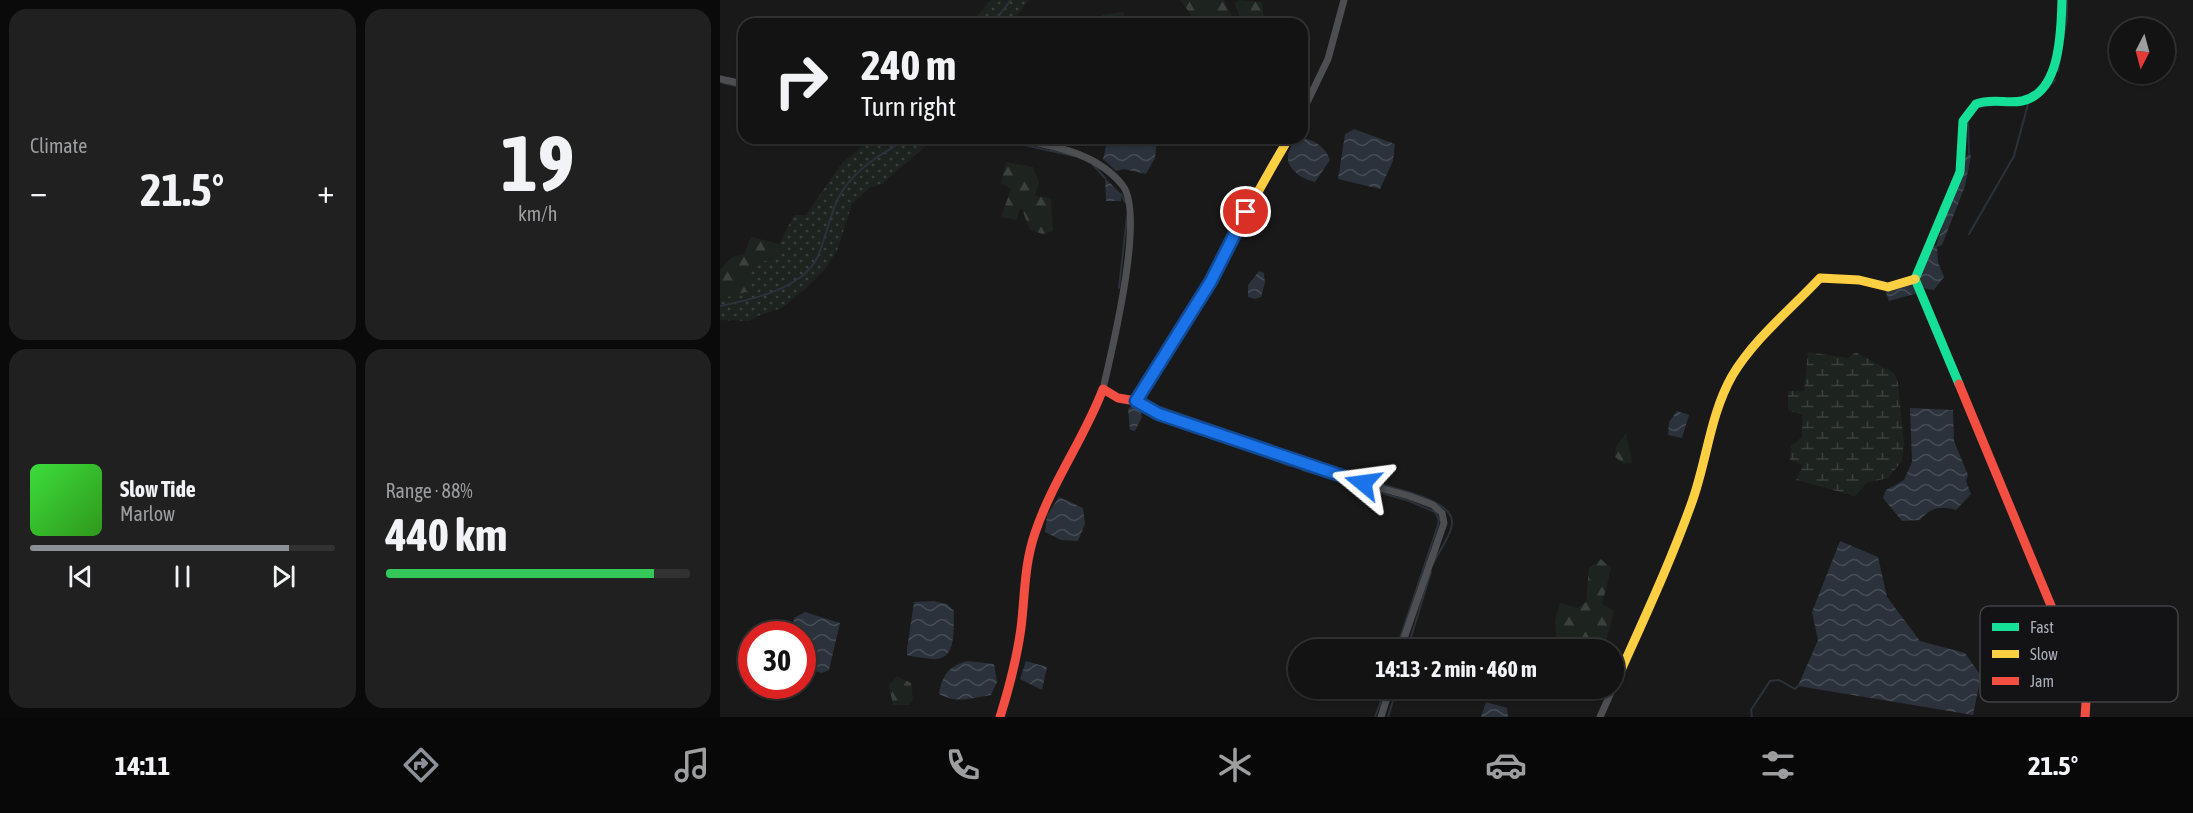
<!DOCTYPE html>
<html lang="en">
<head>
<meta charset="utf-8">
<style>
	body { margin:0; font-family:"Asap Condensed",sans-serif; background:#202021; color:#f1f3f6; height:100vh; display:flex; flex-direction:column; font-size:22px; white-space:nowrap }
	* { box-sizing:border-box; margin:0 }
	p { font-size:20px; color:#9d9ea0 }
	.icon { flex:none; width:33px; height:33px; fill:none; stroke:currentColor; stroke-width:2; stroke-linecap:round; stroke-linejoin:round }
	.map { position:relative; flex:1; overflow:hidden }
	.panel { display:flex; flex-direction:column; gap:9px; padding:9px; background:#0a0a0a; width:720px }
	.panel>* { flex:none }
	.top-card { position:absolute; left:18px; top:18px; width:570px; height:126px; border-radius:18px; box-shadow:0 2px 4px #0004,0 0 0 2px #323233; background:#131313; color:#f1f3f6; overflow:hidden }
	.needle { width:39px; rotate:186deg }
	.controls { position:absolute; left:1389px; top:18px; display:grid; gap:12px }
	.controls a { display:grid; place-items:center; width:66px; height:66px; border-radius:50%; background:#131313; box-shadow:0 2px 4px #0004,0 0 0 2px #323233; font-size:30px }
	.speed { position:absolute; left:18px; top:621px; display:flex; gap:12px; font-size:30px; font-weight:700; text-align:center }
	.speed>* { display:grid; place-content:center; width:78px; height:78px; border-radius:50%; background:#131313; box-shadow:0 2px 4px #0004,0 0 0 2px #323233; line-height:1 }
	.speed .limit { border:9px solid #d22; background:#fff; color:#111 }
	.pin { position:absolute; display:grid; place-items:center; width:51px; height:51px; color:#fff; margin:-26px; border:3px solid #fff; border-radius:50%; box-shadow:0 2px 6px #0007 }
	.me { position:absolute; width:66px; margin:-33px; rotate:286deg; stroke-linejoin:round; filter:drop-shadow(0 0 4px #0008) }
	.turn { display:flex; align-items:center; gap:21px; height:126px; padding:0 24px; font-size:27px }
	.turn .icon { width:78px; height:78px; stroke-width:2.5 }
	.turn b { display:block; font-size:42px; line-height:51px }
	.big { font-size:45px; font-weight:700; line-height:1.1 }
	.panel .tile { flex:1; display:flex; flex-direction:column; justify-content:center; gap:9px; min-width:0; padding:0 21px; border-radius:18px; background:#202021 }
	.panel .dial { align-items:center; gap:0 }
	.dial b { font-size:78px; line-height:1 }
	.song { display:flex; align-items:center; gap:18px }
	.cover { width:72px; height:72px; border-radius:9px; background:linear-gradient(135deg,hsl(120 70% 55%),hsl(110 70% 35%)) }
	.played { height:6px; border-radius:3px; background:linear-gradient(90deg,#8c9099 85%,#323233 85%) }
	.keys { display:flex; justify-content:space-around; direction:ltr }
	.heat { display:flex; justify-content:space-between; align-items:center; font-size:33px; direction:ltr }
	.charge { height:9px; border-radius:4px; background:linear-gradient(90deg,#34c759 88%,#323233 0) }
	.panel .tiles { flex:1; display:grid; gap:9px; grid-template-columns:repeat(2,1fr) }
	.trip { position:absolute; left:568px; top:639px; width:336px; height:60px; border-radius:30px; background:#131313; box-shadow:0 2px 4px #0004,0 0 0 2px #323233; font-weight:700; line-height:60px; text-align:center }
	.menu { display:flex; height:96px; justify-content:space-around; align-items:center; background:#080808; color:#9d9ea0 }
	.menu .icon { width:42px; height:42px }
	.menu .current { color:#8c9099 }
	.menu b { font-size:27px; color:#f1f3f6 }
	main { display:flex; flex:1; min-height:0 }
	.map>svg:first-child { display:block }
</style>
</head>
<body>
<main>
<section class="panel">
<div class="tiles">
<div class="tile"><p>Climate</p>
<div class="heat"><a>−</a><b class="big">21.5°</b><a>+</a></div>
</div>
<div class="tile dial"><b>19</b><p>km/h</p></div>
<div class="tile">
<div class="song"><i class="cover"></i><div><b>Slow Tide</b><p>Marlow</p></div></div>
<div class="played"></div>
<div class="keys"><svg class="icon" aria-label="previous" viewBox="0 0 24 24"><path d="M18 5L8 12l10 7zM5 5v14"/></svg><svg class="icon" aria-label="pause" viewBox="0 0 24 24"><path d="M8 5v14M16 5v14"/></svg><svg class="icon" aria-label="next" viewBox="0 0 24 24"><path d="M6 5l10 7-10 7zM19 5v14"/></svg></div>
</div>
<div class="tile"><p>Range · 88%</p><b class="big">440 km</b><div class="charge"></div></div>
</div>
</section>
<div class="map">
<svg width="1473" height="717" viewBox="0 0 1473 717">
	<defs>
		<pattern id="grass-dots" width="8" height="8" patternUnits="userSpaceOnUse" patternTransform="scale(1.5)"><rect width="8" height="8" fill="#1d231f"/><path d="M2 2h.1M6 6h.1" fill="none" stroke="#3b403d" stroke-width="1.8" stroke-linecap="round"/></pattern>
		<pattern id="forest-firs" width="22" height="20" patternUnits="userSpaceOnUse" patternTransform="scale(1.5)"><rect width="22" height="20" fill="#1d231f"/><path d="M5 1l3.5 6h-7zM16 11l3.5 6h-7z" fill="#3b403d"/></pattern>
		<pattern id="wetland-marsh" width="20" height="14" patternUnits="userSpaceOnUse" patternTransform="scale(1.5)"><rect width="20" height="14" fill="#1d231f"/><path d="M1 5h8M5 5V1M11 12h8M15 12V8" fill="none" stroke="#3b403d"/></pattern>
		<pattern id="water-waves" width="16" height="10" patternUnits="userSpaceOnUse" patternTransform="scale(1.5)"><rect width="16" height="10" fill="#2b323b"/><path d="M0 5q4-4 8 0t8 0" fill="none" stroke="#474d55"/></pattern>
	</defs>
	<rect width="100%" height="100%" fill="#191919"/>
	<path fill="url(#grass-dots)" d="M271,0H309L291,24H250Z
		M145,138H215L162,184L149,188L132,204L117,251L105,269L84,290L62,308L40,315L29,321L0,320V299L32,290L26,269L61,254L59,244L74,215H86L122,163L138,150Z"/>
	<path fill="url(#forest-firs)" d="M460,0H504L512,16V24H478Z
		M519,0L542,2L544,19L538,24L521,19L514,3Z
		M403,12L409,24H380L382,15Z
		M286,162L313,167L319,183L315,196L331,198L333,231L323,234L310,230L301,207L296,220L281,217L291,189L281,183Z
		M31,237L59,244L61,254L26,269L33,290L0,299V270L12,257L24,254Z
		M906,433L912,462L904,464L895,457L896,446Z
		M881,559L891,569L882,604L894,611L887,638L880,649H860V643L847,641L844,649H837L835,620L840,603L857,608L866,602L869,568Z
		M177,676L191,683L193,700L189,705H173L169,685Z"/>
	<path fill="url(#wetland-marsh)" d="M1088,352L1128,358L1136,352L1174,373L1178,383L1184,443L1182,461L1168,478L1147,483L1135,496L1076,480L1083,465L1070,460L1071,446L1082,437V415L1068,410V391H1084Z"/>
	<path fill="url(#water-waves)" d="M634,129L675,144L673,161L660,189L618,179L625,134Z
		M388,138H437L435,158L426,174L404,169L396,171L383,159Z
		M577,138C593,138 605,146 610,160L595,182C583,180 566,169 568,156C568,150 574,143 577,138Z
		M1249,153L1251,156L1245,186L1222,245L1217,247L1218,262L1224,277L1214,290L1202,288L1198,279L1213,245L1216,246L1245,158Z
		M385,178L401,194V201H386Z
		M539,271L544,273L545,283L541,297L535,299L528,297V285Z
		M1192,285L1198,293L1169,301L1165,290Z
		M413,405L419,407L422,417L415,431L410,430L408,409Z
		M1190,408L1233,410L1234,441L1248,475L1246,481L1251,494L1236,510C1221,505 1210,508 1200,520L1182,521L1163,498L1166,490L1184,480L1192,462Z
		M957,411L969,415L962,438L948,435L949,422Z
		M339,497L363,508L365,524L358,541L341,540L325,532L327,515Z
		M1120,541L1158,557L1167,597L1200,641L1245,653L1261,676L1253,715L1078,686L1098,640L1092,612Z
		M213,601L227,604L234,611C233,629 238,662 211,659C202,657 196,658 187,655V649L194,602Z
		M85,612L120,623L109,670L102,673L83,668L82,634H72L74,618Z
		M248,661L274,664L277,682L271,695C252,698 237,704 219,694C222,676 229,665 248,661Z
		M306,661L327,667L322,690L300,679Z
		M766,702L787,708L788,717H761Z"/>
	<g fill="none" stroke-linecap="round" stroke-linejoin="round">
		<path stroke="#2b323b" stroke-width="2" d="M272,24L291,0
			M1338,71L1347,18V0
			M3,83L24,88
			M1326,90L1335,80
			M1259,107L1274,105
			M273,138L354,156
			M1249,153L1248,121L1255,110
			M373,165L385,178
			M401,194L405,202
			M1249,234L1294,156L1308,104
			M399,288L407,216
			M0,306C30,300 82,289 97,258C107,237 109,213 121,193C137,167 163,153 189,138
			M440,407L506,430
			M421,412H425
			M432,416L490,435
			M519,436L654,483
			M501,439L534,452
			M541,455L570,466
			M582,470L689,501L715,512L719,520L717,528L676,650
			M660,484C677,489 731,500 732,521C733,533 718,552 713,564
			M687,650L711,572
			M655,717L666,688
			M668,717L677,688
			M1032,717L1031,710L1050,681L1059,680L1075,689L1078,686"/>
		<path stroke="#4d4e52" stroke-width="7" d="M0,79L24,84
			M582,113L608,59L624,0
			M296,138C333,146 378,153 403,186C425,216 392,350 383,389
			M416,401L435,412L620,477L689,496L713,505L722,513L724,523L680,650
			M661,717L670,688
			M880,717L893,688"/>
		<path stroke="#16e098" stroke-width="9" d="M1239,384L1195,279L1240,172L1243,121L1256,104C1272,98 1287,104 1302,101C1341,93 1341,30 1342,0"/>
		<path stroke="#ffcf43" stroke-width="9" d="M452,344C494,277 528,206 569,138
			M894,686C921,625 950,564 972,502C987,460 990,415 1012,376C1034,339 1071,309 1100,278L1139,280L1168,287L1195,279"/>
		<path stroke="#f24e42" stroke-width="9" d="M1239,384L1349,649L1366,701L1365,717
			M280,717C289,688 297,658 301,628C305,596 304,565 315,533C332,482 364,439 383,389L398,398L416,401L452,344"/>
	</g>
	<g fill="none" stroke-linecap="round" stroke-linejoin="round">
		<defs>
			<path id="route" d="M526,212L491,281L416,401L439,414L643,483"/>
		</defs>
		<use href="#route" stroke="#114b97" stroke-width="15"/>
		<use href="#route" stroke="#1a73e8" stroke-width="10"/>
	</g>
	<rect x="1260" y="606" width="198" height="96" rx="9" fill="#131315" stroke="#404147" stroke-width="1.5"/>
	<rect x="1272" y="623" width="27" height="8" fill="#16e098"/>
	<rect x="1272" y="650" width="27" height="8" fill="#ffcf43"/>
	<rect x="1272" y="677" width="27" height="8" fill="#f24e42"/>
	<g font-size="16" fill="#aaadba">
		<text x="1310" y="633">Fast</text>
		<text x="1310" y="660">Slow</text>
		<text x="1310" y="687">Jam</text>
	</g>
</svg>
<div class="controls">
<a><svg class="needle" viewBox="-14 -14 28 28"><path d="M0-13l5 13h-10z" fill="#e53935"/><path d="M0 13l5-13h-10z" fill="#9d9ea0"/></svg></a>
</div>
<div class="speed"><div class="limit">30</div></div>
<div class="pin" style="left:526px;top:212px;background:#d93025"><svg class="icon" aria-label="arrive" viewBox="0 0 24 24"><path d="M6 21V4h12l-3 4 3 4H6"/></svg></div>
<svg class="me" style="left:643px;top:483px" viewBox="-20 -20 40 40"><path d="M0-17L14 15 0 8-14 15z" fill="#1a73e8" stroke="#fff" stroke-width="4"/></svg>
<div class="trip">14:13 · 2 min · 460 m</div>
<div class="top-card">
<div class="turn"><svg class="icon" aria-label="right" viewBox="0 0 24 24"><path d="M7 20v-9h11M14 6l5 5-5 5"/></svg><div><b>240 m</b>Turn right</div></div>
</div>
</div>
</main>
<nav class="menu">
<b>14:11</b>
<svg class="icon current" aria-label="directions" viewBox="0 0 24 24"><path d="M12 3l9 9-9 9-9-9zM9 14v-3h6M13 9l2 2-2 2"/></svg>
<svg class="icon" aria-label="music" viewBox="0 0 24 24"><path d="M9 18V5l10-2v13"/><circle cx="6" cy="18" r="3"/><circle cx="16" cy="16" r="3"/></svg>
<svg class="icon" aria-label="phone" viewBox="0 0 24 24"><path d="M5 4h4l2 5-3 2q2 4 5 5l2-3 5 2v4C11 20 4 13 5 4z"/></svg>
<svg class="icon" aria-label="climate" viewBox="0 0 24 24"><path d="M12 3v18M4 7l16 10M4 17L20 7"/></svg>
<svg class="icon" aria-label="car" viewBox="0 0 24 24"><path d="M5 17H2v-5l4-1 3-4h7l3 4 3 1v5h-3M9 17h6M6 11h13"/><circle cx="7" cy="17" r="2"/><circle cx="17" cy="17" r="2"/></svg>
<svg class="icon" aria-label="filters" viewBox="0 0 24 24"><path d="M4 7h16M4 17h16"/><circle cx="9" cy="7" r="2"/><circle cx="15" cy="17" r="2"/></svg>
<b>21.5°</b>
</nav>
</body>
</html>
